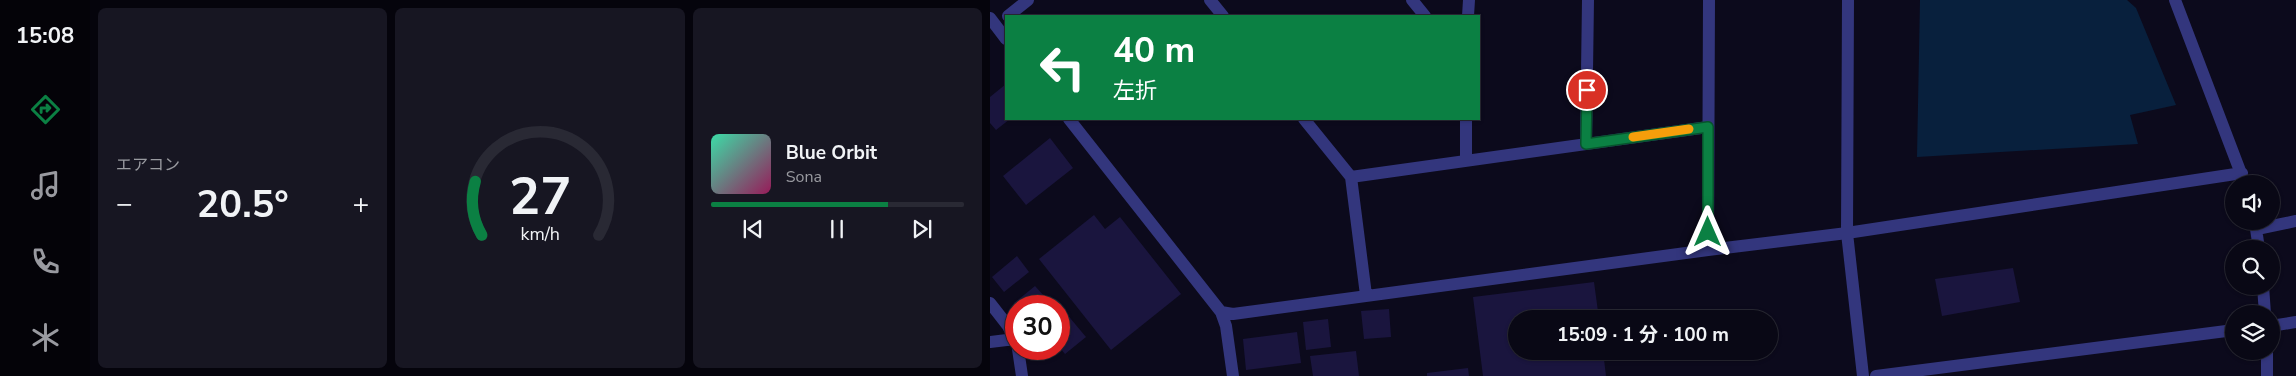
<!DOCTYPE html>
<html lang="ja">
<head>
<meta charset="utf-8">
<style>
	body { margin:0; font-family:"Nunito Sans","Noto Sans JP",sans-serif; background:#171622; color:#f1f3f6; height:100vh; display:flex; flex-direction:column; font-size:19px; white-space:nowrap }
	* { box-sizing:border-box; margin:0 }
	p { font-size:16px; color:#999aa0 }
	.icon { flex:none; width:28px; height:28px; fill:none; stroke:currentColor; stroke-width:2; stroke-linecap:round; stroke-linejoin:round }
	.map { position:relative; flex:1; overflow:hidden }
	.sheet { display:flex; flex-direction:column; gap:8px; padding:8px; background:#05040c; width:900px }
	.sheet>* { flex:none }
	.guide { position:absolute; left:15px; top:15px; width:475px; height:105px; border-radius:0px; box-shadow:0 1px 4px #0004,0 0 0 1px #292934; background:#0b8043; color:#fff; overflow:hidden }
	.fabs { position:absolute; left:1235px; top:175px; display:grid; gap:10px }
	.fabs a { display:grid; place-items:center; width:55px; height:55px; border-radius:50%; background:#090815; box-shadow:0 1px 4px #0004,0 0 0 1px #292934; font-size:25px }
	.speed { position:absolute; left:15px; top:295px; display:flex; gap:10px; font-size:25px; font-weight:700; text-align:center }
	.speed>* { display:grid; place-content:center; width:65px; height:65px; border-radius:50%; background:#090815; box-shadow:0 1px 4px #0004,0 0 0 1px #292934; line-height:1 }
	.speed .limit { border:8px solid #d22; background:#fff; color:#111 }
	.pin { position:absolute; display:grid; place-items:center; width:42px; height:42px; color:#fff; margin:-21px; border:2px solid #fff; border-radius:50%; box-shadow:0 1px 5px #0007 }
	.me { position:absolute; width:55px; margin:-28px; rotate:0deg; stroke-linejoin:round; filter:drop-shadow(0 0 4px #0008) }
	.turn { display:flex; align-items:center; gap:18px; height:105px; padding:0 25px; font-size:22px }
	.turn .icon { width:65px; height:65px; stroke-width:2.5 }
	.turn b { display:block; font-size:35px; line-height:42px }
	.big { font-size:38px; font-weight:700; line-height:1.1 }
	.sheet .widget { flex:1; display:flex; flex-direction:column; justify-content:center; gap:8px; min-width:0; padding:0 18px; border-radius:8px; background:#171622 }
	.sheet .dial { align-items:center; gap:0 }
	.dial svg { height:130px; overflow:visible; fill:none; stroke:#292934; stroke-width:7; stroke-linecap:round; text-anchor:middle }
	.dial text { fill:#f1f3f6; stroke:none }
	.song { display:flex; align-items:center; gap:15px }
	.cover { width:60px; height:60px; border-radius:8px; background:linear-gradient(135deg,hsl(160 70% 55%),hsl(330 70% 35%)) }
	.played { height:5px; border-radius:2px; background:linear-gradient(90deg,#0b8043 70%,#292934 70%) }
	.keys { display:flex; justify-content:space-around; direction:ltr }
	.heat { display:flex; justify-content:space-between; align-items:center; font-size:28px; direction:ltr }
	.sheet .tiles { flex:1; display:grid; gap:8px; grid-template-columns:repeat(3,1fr) }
	.trip { position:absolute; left:518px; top:310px; width:270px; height:50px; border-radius:25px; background:#090815; box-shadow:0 1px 4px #0004,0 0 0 1px #292934; font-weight:700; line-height:50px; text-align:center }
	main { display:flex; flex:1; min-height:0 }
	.tabs { display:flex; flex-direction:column; width:90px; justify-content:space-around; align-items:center; background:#040308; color:#999aa0 }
	.tabs .icon { width:35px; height:35px }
	.tabs .selected { color:#0b8043 }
	.tabs b { font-size:22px; color:#f1f3f6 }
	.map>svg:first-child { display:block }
</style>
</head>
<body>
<main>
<nav class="tabs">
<b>15:08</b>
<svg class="icon selected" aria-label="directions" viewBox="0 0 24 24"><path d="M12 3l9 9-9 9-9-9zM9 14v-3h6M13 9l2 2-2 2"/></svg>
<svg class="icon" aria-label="music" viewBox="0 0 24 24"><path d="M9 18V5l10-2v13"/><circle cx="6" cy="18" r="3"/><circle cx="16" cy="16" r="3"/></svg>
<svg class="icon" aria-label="phone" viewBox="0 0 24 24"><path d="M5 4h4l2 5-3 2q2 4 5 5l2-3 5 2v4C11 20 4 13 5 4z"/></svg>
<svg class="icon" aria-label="climate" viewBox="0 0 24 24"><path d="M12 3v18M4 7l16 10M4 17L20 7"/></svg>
</nav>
<section class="sheet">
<div class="tiles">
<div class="widget"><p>エアコン</p>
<div class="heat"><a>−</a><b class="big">20.5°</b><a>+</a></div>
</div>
<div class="widget dial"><svg viewBox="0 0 100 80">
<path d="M14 69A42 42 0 1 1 86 69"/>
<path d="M14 69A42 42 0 0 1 10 36" stroke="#0b8043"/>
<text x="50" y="56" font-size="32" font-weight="700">27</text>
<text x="50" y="72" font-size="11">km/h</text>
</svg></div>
<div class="widget">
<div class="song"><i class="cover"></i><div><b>Blue Orbit</b><p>Sona</p></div></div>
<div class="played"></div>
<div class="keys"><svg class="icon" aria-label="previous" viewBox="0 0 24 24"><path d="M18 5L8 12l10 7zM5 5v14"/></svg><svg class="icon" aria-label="pause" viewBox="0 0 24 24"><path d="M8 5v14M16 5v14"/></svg><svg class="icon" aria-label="next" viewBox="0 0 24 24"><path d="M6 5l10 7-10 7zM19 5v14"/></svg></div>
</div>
</div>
</section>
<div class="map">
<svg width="1306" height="376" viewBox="0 0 1306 376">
	<rect width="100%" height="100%" fill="#0c0a1c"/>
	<path fill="#08203d" d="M930,0H1137L1146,8L1186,105L1140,115L1148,144L927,157Z"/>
	<path fill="#1a153e" d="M16,84V119H20L6,130L0,123V97Z
		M60,138L83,168L36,205L13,176Z
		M104,215L115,229L130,217L191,294L121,350L49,259Z
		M27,256L39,272L14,292L2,277Z
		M1023,268L1030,302L952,316L945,279Z
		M604,282L609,319H526V351H613L616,376H493L483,297Z
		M45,286L55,297L44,306H26L24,303Z
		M70,306L96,337L75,354L69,347Z
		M399,309L401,337L374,339L371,311Z
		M338,319L341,347L316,350L313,322Z
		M307,332L311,363L256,370L253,339Z
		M366,351L369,376H323L320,356Z
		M478,368L479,376H437V373Z"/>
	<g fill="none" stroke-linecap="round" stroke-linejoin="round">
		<path stroke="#33367d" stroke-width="12" d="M220,0L233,16
			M422,0L435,16
			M858,0L857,233L873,376
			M1185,0L1255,184
			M18,16L38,0
			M478,16L479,0
			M0,18L16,39
			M79,119L231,312L236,326L243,376
			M314,119L361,177L376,295
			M596,144L598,0
			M476,161V119
			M361,177L718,127
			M1265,222L1269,249
			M1267,229L1306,221
			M718,250L719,0
			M1273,286L1275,314
			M0,303L18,326L26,342
			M231,312L243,314L718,250L857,233L1252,173
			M0,342L25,339
			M28,349L32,376
			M1277,351V376"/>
		<path stroke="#33367d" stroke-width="12" d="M1281,326L1306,322
			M886,376L1244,330"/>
	</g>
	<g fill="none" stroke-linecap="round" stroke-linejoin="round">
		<defs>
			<path id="route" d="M597,90L596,144L718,127V232"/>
		</defs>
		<use href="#route" stroke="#07532c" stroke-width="12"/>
		<use href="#route" stroke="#0b8043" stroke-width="9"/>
		<path stroke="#f59e0b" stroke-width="9" d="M643,137L699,129"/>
	</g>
</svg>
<div class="fabs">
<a><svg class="icon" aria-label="sound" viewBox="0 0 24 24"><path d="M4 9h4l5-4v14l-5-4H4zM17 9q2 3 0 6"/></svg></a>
<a><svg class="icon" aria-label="search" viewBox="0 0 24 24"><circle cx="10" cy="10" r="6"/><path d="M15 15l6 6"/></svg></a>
<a><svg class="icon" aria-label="layers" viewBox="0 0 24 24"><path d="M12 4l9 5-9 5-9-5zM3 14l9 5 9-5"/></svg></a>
</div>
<div class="speed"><div class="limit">30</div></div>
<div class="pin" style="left:597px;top:90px;background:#d93025"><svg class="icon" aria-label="arrive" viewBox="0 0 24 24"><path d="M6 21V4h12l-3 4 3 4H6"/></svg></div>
<svg class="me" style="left:718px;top:232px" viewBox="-20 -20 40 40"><path d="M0-17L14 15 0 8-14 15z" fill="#0b8043" stroke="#fff" stroke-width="4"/></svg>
<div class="trip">15:09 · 1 分 · 100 m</div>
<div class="guide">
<div class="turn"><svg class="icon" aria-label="left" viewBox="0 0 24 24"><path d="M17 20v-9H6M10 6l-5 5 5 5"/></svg><div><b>40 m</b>左折</div></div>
</div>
</div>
</main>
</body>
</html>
